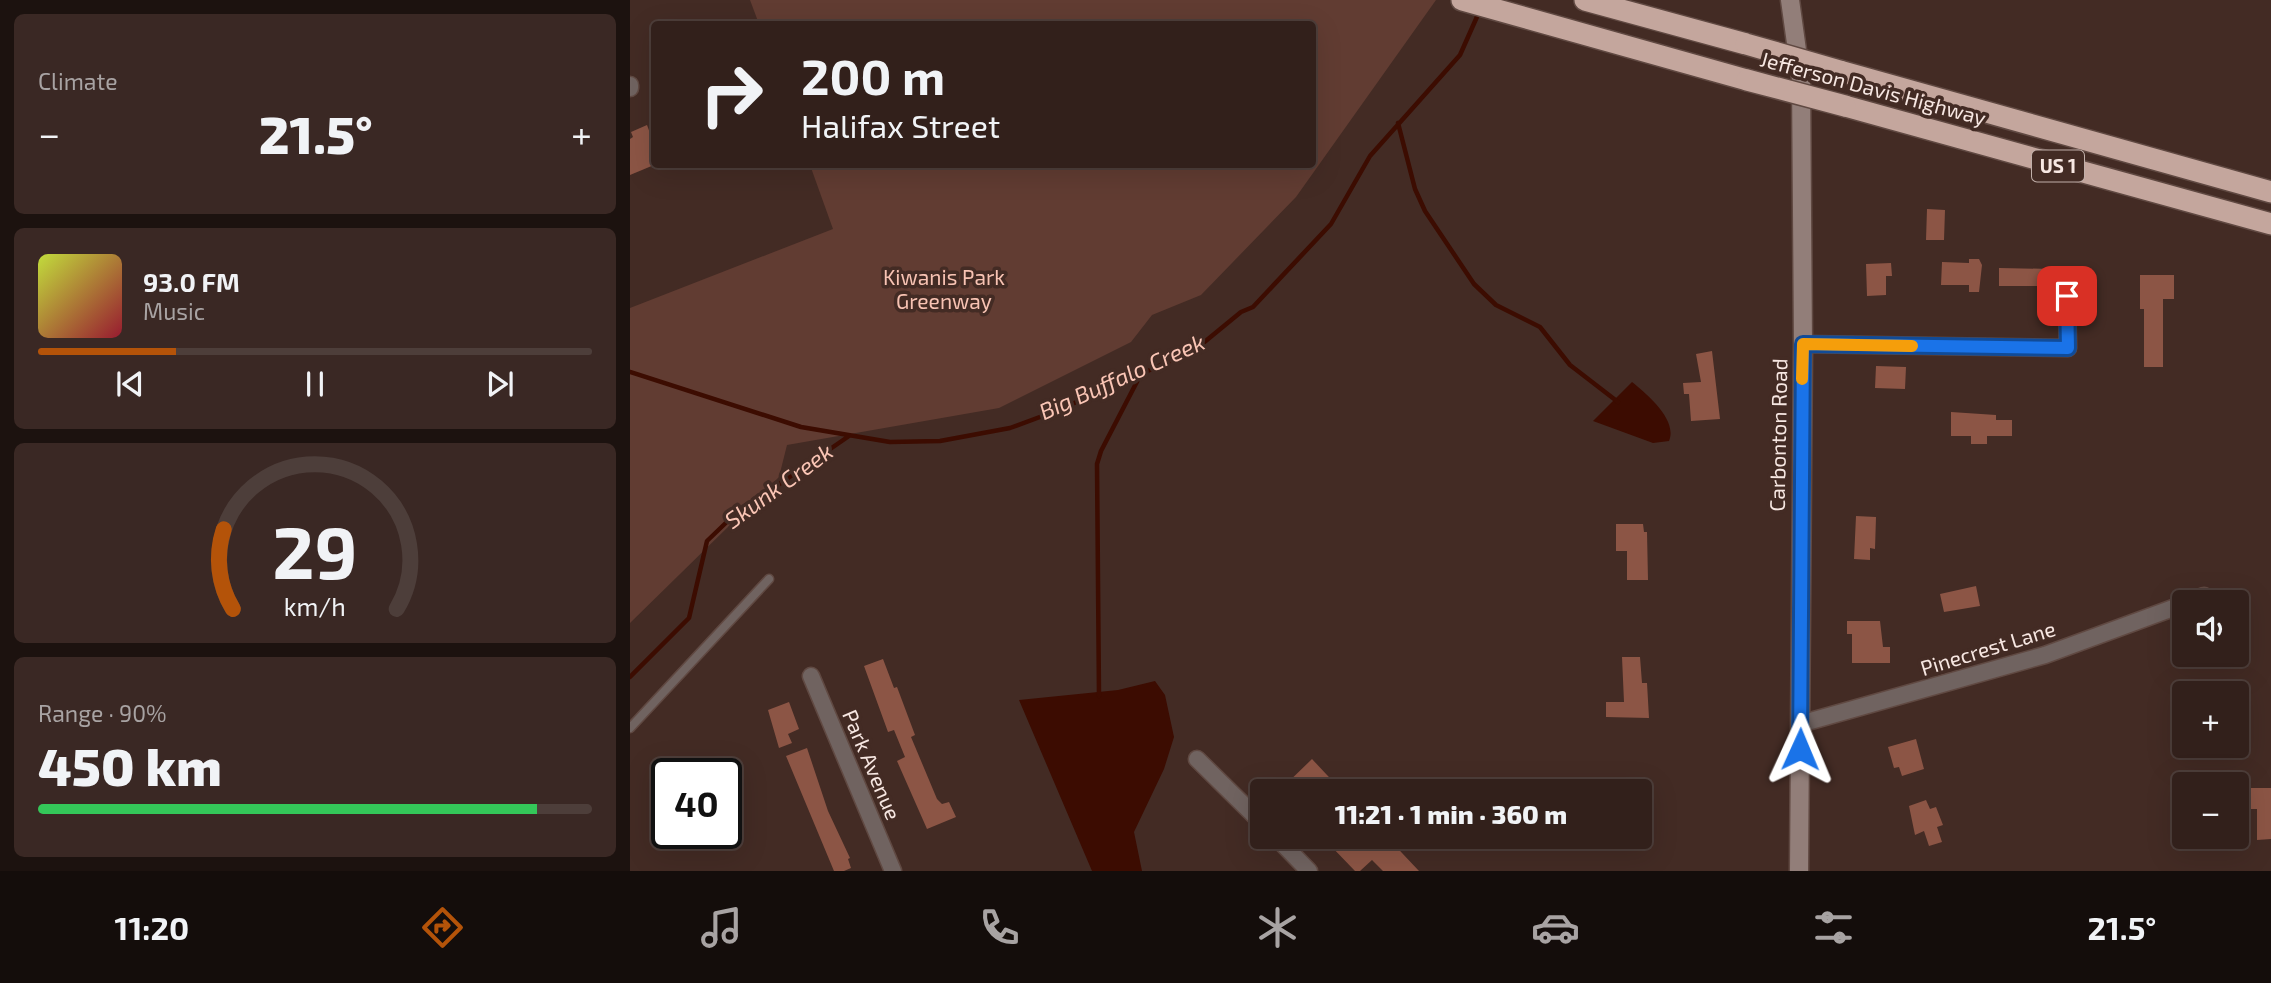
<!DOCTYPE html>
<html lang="en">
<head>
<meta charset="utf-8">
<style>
	body { margin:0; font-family:"Exo 2",sans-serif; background:#3a2824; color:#f1f3f6; height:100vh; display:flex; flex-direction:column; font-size:26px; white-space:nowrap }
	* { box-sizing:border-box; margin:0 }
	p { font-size:23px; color:#a8a3a3 }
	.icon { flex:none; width:38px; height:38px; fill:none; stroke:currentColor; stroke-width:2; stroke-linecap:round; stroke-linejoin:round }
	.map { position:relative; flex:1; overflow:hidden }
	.sheet { display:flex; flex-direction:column; gap:14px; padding:14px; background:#1c120f; width:630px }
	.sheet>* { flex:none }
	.banner { position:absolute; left:21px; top:21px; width:665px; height:147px; border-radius:7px; box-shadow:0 7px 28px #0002,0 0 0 2px #4d3e3a; background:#32201b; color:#f1f3f6; overflow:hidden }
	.tools { position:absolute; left:1542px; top:590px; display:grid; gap:14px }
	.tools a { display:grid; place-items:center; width:77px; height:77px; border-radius:7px; background:#32201b; box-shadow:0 7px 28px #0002,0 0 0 2px #4d3e3a; font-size:35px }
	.speed { position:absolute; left:21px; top:758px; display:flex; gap:14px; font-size:35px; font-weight:700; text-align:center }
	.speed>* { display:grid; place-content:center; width:91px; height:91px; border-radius:50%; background:#32201b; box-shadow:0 7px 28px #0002,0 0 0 2px #4d3e3a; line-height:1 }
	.speed .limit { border:4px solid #111; border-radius:10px; background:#fff; color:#111 }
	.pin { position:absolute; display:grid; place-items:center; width:60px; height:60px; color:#fff; margin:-30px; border-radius:14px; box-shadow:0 4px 10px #0006 }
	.me { position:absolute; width:77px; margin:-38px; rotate:1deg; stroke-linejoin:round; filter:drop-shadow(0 0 5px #0008) }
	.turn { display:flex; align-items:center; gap:24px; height:147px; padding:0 35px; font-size:32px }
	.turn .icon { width:91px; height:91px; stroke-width:2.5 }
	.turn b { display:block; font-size:49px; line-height:60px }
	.big { font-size:52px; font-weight:800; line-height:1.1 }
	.sheet .widget { flex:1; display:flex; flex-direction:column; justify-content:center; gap:10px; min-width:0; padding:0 24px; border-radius:10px; background:#3a2824 }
	.sheet .dial { align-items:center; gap:0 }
	.dial svg { height:182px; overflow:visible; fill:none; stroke:#4d3e3a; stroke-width:7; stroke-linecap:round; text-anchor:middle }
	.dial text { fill:#f1f3f6; stroke:none }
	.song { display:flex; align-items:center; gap:21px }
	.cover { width:84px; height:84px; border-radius:10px; background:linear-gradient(135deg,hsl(70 70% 55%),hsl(350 70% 35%)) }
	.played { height:7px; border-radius:4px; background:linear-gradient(90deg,#b45309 25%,#4d3e3a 25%) }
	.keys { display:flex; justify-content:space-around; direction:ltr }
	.heat { display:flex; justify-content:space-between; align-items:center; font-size:38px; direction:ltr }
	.charge { height:10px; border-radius:5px; background:linear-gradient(90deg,#34c759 90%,#4d3e3a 0) }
	.trip { position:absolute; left:620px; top:779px; width:402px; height:70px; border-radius:7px; background:#32201b; box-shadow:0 7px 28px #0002,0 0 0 2px #4d3e3a; font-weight:800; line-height:70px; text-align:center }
	.tab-bar { display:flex; height:112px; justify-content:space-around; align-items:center; background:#140d0b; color:#a8a3a3 }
	.tab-bar .icon { width:49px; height:49px }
	.tab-bar .current { color:#b45309 }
	.tab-bar b { font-size:32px; color:#f1f3f6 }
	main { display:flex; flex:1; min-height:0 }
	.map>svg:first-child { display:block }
</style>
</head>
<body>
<main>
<section class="sheet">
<div class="widget"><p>Climate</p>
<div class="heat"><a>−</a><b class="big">21.5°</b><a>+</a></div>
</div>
<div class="widget">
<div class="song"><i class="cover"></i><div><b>93.0 FM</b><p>Music</p></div></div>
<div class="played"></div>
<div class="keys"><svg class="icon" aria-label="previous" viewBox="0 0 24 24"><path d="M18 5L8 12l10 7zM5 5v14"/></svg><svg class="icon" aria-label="pause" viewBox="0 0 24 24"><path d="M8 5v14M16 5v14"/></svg><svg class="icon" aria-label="next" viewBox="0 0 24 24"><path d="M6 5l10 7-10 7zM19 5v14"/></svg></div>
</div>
<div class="widget dial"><svg viewBox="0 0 100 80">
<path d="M14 69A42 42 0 1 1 86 69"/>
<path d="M14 69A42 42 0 0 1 10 34" stroke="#b45309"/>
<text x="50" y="56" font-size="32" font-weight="700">29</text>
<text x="50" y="72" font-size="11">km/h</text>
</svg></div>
<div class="widget"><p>Range · 90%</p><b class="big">450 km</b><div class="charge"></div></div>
</section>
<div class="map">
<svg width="1641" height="871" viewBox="0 0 1641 871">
	<rect width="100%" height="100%" fill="#432b24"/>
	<path fill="#613c32" d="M120,0H806L666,197L571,295L522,315L501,342L369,408L157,445L149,477L0,623V308L203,229L180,165L682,164V24H129Z"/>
	<path fill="#3c0c01" d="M1002,382C1017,394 1048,420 1039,441L1023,443L963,421Z
		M525,681L535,695L544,737L534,769L504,832L512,871H462L389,700L488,690Z"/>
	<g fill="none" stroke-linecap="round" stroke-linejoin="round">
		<path stroke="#3c0c01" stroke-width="4.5" d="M768,123L785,189L795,211L844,284L866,305L910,327L940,365L988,402
			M0,372L171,427L260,442L310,441L380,428L426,411L538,362L572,344L611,312L623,307L701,224L740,156L830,55L850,10
			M0,677L59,618L77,541L103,516L219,436
			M469,696L467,464L471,451L512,372"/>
	</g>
	<path fill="#8c5545" d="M17,125L24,144V165L0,175V139L3,137L1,132Z
		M1297,209L1315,210L1314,240H1296Z
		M1339,259H1349L1352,265L1349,292H1339V285H1311L1312,262L1339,263Z
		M1261,263L1262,276H1256V295L1237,296L1236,264Z
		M1369,268L1422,269V286H1369Z
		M1510,275H1544V299H1533V367H1514V309H1510Z
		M1082,351L1090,419L1061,421L1059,394H1054L1053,383L1071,382L1066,354Z
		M1246,366L1276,367L1275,389L1245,388Z
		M1321,412L1366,415V420H1382V436H1357V444H1341V436H1321Z
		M1226,516L1246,517L1245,549L1240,548V560L1224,559Z
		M986,524H1013L1014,532H1017L1018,580H997V551H986Z
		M1346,586L1350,606L1314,612L1310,594Z
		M1217,621H1250L1253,647H1260V663H1222V634H1217Z
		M992,657H1010L1012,683H1017L1019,718L976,717V702H994Z
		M253,659L264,688L267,687L285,735L281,737L307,799L312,804L319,802L326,817L297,829L267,761L275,757L264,730L258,732L234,666Z
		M159,702L169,729L158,734L162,743L149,748L138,710Z
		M1286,739L1294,769L1272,776L1269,767L1264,768L1258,747Z
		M177,748L198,811L220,858L218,859L221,868L214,871H204L156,756Z
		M682,759L712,791H649Z
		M1620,788H1641V839L1627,840V809H1620Z
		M1296,800L1300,809L1306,807L1313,825L1307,827L1312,842L1299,846L1294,831L1285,835L1279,806Z
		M706,836H756L789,871H753L742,860L730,871H725L698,843Z"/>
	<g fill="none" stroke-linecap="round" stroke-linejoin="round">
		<defs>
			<path id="lane" d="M0,728L139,579"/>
			<path id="street" d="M0,85V88
				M1173,344L1438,348L1437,296
				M1558,602L1574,596
				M181,676L263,871
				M1170,724L1415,655L1554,604
				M567,759L632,823
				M645,836L679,871"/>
			<path id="secondary" d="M1160,0L1171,79L1173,344L1169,871"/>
			<path id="highway" d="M832,0L1117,80
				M955,0L1116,44
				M1210,71L1641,192
				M1215,106L1641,224"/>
		</defs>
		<use href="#lane" stroke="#604942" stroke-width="11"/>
		<use href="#street" stroke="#604942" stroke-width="19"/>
		<use href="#secondary" stroke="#604942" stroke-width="21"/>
		<use href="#highway" stroke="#604942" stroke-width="24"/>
		<use href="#lane" stroke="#706360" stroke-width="8"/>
		<use href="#street" stroke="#706360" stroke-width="16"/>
		<use href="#secondary" stroke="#927e79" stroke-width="18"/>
		<use href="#highway" stroke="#c4a69d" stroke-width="21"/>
		<defs>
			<path id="highway-bridge" d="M1116,44L1210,71
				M1117,80L1215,106"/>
		</defs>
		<use href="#highway-bridge" stroke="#604942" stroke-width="24" stroke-linecap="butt"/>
		<use href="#highway-bridge" stroke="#c4a69d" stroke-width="21"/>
	</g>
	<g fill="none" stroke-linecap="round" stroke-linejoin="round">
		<defs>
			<path id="route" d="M1170,749L1173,344L1438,348L1437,296"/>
		</defs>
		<use href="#route" stroke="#114b97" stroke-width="18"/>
		<use href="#route" stroke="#1a73e8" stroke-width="12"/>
		<path stroke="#f59e0b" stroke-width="12" d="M1172,379L1173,344L1282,346"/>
	</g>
	<g text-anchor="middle" stroke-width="7" stroke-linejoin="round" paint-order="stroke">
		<rect fill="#432b24" stroke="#c1afa9" stroke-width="2" x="1402" y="150.5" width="52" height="31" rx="5"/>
		<g font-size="19" font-weight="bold" fill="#f7e7e2">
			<text x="1428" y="173">US 1</text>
		</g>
		<g font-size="21" fill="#f7e7e2" stroke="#432b24">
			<text transform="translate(1243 89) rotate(15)" y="7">Jefferson Davis Highway</text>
			<text transform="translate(1149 435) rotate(-89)" y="7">Carbonton Road</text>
			<text transform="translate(1358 649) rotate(-17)" y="7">Pinecrest Lane</text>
			<text transform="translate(241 765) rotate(67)" y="7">Park Avenue</text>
		</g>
		<g font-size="21" fill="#f8c3b3" stroke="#432b24">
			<text x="314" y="285">Kiwanis Park<tspan x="314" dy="24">Greenway</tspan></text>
		</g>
		<g font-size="23" font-style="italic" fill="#fac5b5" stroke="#432b24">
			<text transform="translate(492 377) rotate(-24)" y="8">Big Buffalo Creek</text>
			<text transform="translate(149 486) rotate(-36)" y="8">Skunk Creek</text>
		</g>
	</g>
</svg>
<div class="tools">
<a><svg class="icon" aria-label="sound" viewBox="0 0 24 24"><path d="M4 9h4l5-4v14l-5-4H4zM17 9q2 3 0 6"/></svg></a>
<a>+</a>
<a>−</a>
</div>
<div class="speed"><div class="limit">40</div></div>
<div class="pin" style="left:1437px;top:296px;background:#d93025"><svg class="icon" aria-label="arrive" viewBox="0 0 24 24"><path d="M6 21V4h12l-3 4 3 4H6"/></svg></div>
<svg class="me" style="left:1170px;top:749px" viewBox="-20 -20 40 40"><path d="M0-17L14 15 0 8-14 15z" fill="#1a73e8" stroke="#fff" stroke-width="4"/></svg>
<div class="trip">11:21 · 1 min · 360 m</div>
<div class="banner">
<div class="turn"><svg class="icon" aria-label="right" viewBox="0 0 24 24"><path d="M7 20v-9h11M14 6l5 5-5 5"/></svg><div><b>200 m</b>Halifax Street</div></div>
</div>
</div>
</main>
<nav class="tab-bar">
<b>11:20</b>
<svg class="icon current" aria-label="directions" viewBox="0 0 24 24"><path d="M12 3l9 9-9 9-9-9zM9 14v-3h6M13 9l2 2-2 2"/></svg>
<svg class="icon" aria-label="music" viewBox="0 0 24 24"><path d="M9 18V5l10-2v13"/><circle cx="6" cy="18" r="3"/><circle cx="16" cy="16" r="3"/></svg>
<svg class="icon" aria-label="phone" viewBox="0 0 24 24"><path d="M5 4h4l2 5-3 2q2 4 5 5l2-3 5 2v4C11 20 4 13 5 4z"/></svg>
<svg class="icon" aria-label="climate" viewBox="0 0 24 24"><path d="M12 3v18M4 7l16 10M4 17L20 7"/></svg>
<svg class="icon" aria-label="car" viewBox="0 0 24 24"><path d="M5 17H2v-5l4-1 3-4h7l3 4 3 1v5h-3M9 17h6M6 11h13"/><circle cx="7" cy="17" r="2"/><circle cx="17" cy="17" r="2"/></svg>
<svg class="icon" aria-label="filters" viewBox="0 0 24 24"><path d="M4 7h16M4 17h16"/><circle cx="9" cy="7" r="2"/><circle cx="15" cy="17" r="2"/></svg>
<b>21.5°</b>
</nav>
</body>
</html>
